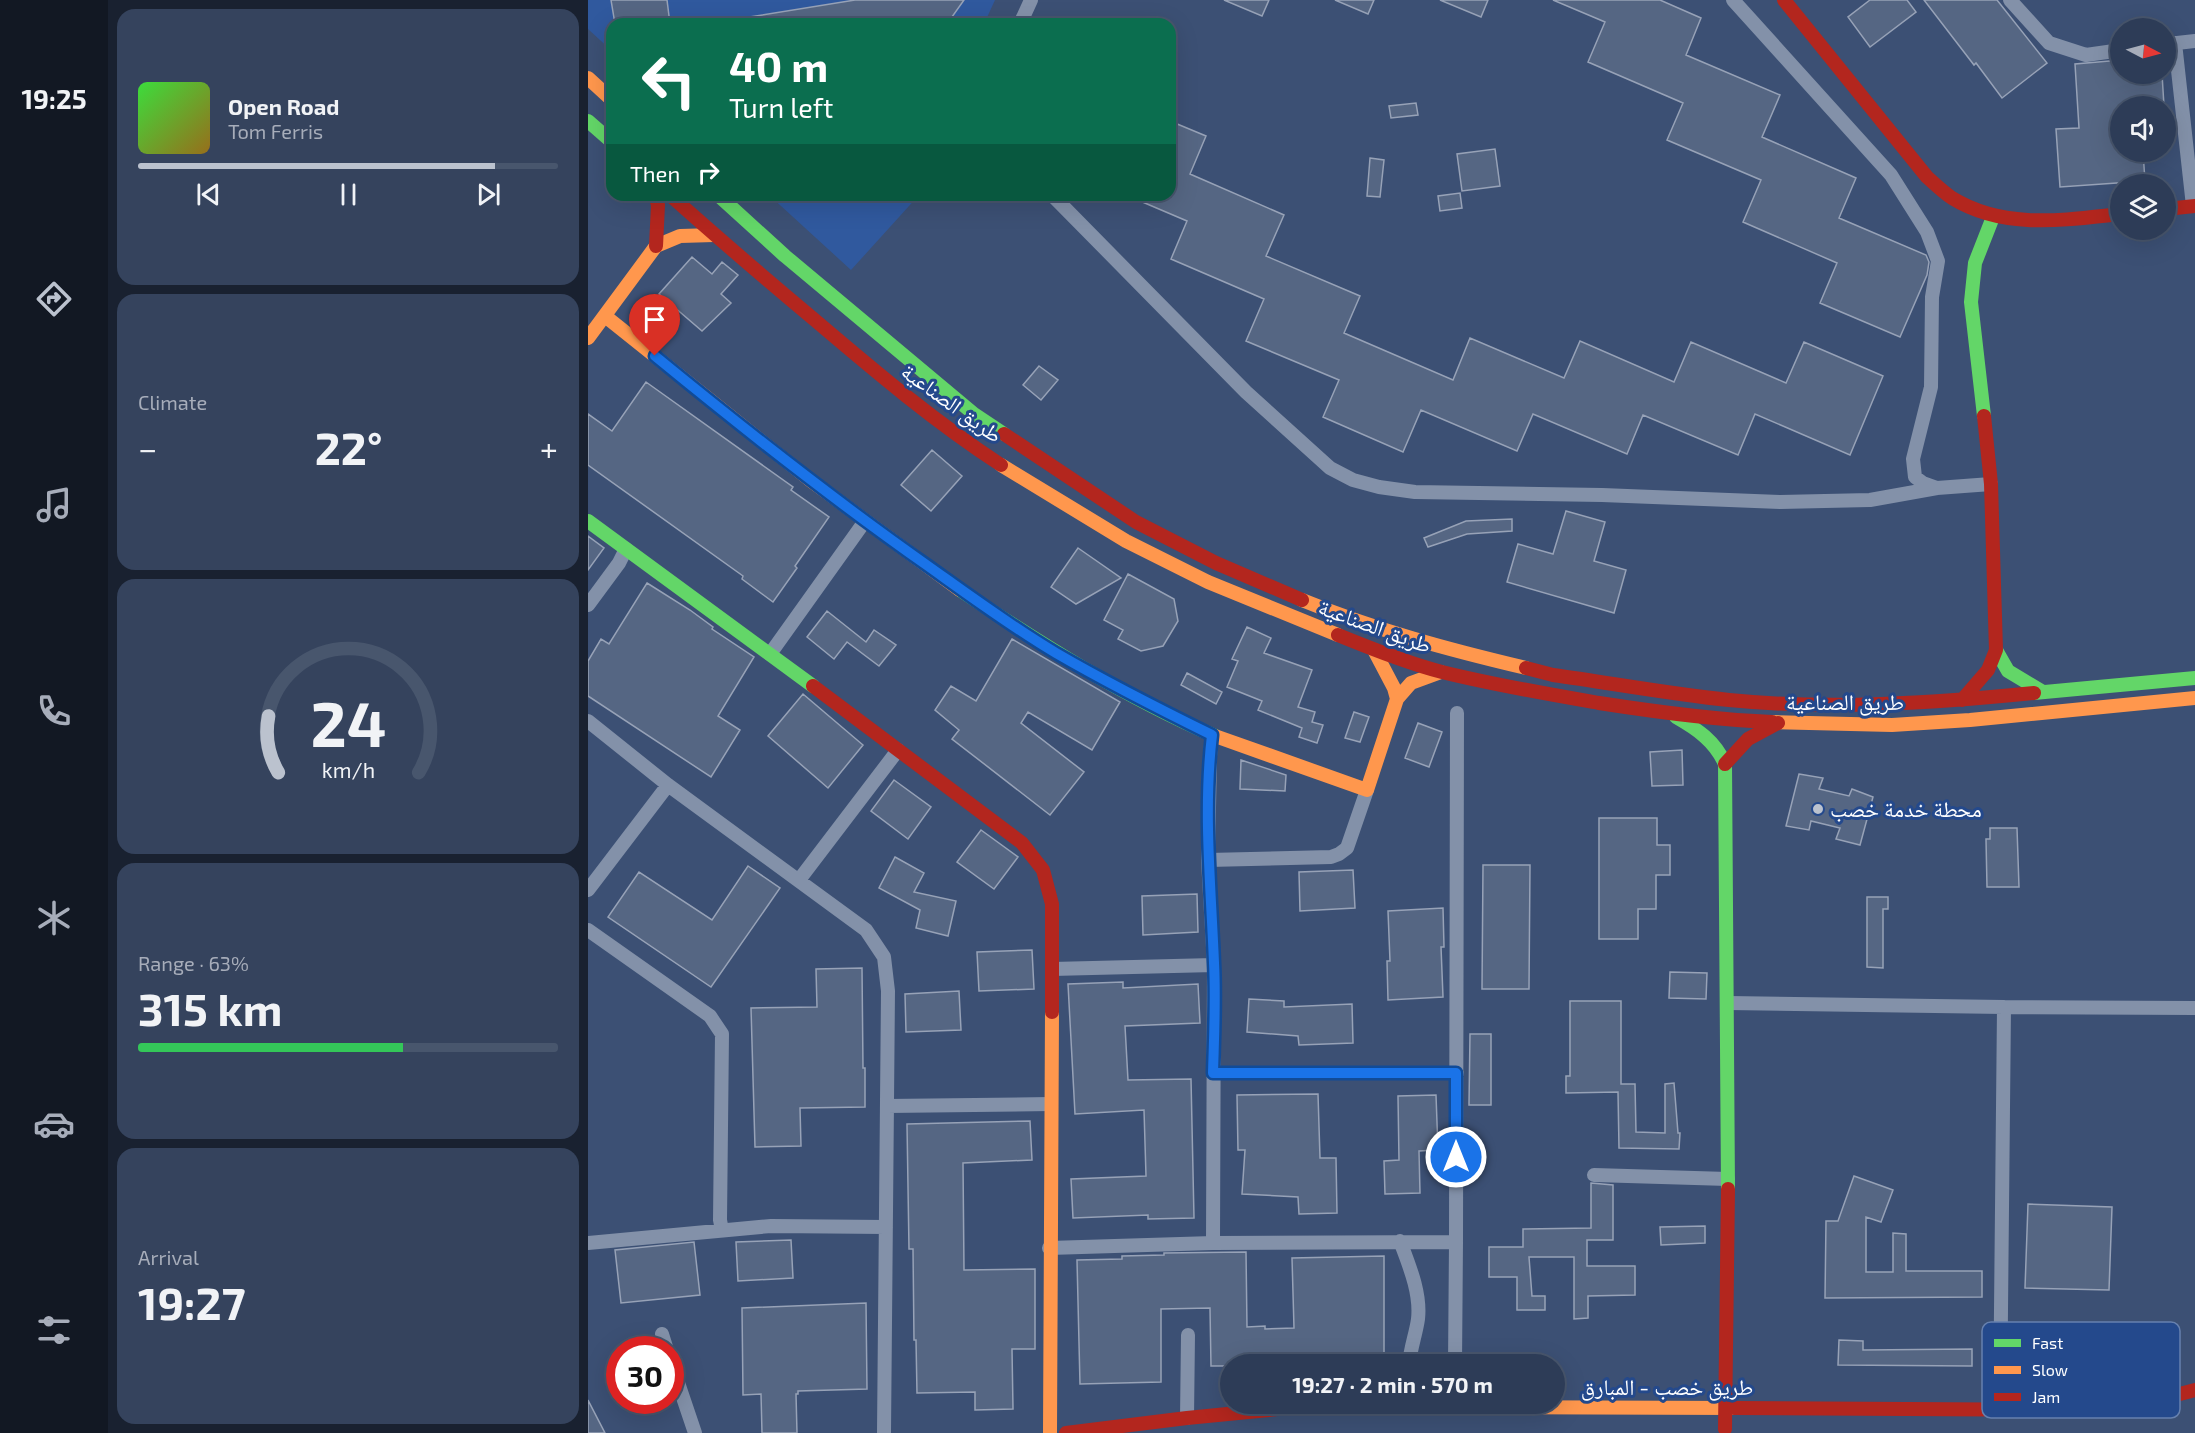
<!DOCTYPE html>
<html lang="en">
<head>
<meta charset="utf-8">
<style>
	body { margin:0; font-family:"Exo 2","Noto Naskh Arabic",sans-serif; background:#35435d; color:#f1f3f6; height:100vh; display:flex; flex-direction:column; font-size:22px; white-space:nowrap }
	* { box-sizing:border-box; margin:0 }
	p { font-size:20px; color:#a7adba }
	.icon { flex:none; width:33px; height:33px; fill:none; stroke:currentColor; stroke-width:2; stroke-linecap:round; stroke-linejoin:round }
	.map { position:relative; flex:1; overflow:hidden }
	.drawer { display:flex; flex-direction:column; gap:9px; padding:9px; background:#192130; width:480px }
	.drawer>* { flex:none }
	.hud { position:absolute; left:18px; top:18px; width:570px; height:183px; border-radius:18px; box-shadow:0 6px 24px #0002,0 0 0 2px #48566d; background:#0b6e4f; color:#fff; overflow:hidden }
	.needle { width:39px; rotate:96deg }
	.tools { position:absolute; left:1522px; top:18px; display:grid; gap:12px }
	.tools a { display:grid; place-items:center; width:66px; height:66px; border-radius:50%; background:#2d3c57; box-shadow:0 6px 24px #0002,0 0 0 2px #48566d; font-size:30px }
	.speed { position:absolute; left:18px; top:1336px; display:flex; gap:12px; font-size:30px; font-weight:700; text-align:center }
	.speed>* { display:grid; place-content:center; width:78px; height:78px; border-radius:50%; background:#2d3c57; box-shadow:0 6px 24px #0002,0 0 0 2px #48566d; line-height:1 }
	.speed .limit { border:9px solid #d22; background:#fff; color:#111 }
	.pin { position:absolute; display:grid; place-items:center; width:51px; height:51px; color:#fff; margin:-62px -26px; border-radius:50% 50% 50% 0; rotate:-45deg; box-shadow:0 0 6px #0007 }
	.pin .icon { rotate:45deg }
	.me { position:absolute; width:66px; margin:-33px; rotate:0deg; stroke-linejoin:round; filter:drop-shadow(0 0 4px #0008) }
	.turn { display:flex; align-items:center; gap:21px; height:126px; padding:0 24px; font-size:27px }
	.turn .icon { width:78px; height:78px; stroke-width:2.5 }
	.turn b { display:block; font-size:42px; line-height:51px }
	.then { display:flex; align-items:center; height:57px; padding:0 24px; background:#0003; gap:12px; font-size:22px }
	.big { font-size:45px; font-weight:700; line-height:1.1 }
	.drawer .widget { flex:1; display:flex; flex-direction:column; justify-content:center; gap:9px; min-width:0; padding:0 21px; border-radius:18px; background:#35435d }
	.drawer .dial { align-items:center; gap:0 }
	.dial svg { height:156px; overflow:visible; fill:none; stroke:#48566d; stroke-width:7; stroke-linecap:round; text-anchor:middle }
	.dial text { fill:#f1f3f6; stroke:none }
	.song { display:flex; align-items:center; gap:18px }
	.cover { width:72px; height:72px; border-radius:9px; background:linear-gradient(135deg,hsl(120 70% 55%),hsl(40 70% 35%)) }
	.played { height:6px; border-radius:3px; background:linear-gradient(90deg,#bbc2ce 85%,#48566d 85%) }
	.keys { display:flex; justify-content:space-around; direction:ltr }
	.heat { display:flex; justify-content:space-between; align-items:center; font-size:33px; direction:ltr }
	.charge { height:9px; border-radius:4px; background:linear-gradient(90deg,#34c759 63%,#48566d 0) }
	.trip { position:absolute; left:632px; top:1354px; width:345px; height:60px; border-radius:30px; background:#2d3c57; box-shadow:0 6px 24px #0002,0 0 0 2px #48566d; font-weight:700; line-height:60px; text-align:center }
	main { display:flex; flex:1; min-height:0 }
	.tabs { display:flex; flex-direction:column; width:108px; justify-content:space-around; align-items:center; background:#121823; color:#a7adba }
	.tabs .icon { width:42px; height:42px }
	.tabs .active { color:#bbc2ce }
	.tabs b { font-size:27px; color:#f1f3f6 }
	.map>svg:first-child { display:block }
</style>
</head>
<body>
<main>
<nav class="tabs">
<b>19:25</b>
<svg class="icon active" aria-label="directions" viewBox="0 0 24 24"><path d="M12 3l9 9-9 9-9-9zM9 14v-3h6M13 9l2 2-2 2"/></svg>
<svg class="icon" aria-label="music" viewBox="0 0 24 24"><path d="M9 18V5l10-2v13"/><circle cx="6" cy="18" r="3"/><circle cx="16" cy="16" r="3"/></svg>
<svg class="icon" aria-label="phone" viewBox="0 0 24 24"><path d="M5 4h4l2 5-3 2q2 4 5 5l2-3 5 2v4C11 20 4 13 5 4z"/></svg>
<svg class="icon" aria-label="climate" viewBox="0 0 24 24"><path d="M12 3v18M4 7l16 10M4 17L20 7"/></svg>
<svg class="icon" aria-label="car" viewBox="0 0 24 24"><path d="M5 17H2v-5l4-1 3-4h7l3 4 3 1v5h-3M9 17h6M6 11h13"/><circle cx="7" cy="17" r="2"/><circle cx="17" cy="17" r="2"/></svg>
<svg class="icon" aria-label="filters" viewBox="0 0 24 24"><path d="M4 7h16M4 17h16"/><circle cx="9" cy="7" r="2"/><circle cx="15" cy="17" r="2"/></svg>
</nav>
<section class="drawer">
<div class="widget">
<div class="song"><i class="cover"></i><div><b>Open Road</b><p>Tom Ferris</p></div></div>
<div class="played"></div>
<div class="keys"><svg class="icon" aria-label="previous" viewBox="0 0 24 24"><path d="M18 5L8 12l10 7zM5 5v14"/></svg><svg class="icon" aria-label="pause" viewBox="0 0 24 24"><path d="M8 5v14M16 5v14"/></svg><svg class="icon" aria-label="next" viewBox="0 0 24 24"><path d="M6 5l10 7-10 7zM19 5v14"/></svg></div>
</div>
<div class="widget"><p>Climate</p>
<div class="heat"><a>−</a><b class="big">22°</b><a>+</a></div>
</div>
<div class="widget dial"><svg viewBox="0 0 100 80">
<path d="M14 69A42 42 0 1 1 86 69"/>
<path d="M14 69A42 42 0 0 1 9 40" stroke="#bbc2ce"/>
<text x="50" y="56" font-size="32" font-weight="700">24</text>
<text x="50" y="72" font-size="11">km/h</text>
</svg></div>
<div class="widget"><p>Range · 63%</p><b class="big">315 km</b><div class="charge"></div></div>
<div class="widget"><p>Arrival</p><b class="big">19:27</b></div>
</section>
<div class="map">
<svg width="1607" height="1433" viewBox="0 0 1607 1433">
	<rect width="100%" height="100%" fill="#3c5074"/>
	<path fill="#30599e" d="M0,0H407L396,24H24V51L0,29Z
		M181,195H331L263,270Z"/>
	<path fill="#556683" stroke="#97a2b7" stroke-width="1.5" d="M23,0H79L82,24H27Z
		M267,0H376L359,24H162V17Z
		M636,0H681L674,16Z
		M747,0H786L780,14Z
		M852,0H900L893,17Z
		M965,0H1072L1113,18L1098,55L1192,95L1174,137L1268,178L1251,218L1338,255L1341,262L1339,275L1312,337L1232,303L1249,263L1155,222L1173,180L1079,140L1095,103L1000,62L1017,22Z
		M1282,0H1319L1328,12L1282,47L1260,17Z
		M1336,0H1409L1459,63L1414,98L1388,63L1386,65Z
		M1533,60V74H1574L1576,106H1533V152H1555L1557,181L1472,187L1468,129L1491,128L1487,64Z
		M828,103L830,115L803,118L801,106Z
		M582,121L618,136L602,174L696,215L678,256L772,296L756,333L865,380L882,338L976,378L992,341L1086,382L1103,342L1198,383L1216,342L1295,376L1262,455L1167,414L1150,455L1055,415L1039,454L945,414L929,451L833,410L815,452L735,417L751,380L658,341L676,299L583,259L599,221L538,195H582Z
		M907,149L912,186L874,191L869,154Z
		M782,158L796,160L792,197L779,196Z
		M872,193L874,208L852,211L850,196Z
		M104,257L124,274L134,262L150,275L133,294L143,303L114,331L71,294Z
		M451,366L470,380L453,400L435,385Z
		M58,382L205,487L203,490L241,517L207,566L209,568L185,602L154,579L155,576L0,465V414L24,431Z
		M344,450L374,476L343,511L313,485Z
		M978,511L1017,522L1006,561L1038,570L1026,613L919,582L930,544L965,554Z
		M924,519V531L879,534L840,547L836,538L878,521Z
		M0,536L16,548L0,570Z
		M490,548L533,578L488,604L463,587Z
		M540,574L586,599L590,621L575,646L553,651L530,639L535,630L516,620Z
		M59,583L102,610L125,627L124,629L166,657L130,716L152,730L123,777L0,696V661L13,639L21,644Z
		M239,611L278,642L286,630L308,645L291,666L259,642L246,659L219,637Z
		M659,627L683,638L676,653L724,670L710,707L727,712L724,722L735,725L729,743L711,737L714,728L670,710L674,701L639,687L650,661L644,659Z
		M424,639L532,702L504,750L440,712L433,723L496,772L462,815L364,739L371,730L347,710L363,686L388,701Z
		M599,673L634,692L628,704L593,685Z
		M215,694L275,745L240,788L180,736Z
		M766,712L781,717L772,742L757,738Z
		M830,723L854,732L841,767L817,758Z
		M1094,750L1095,785L1064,786L1062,752Z
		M653,760L698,775L697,791L652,789Z
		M1211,774L1235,778L1231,789L1261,796L1264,789L1285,797L1272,845L1248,839L1252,828L1223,821L1221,830L1198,826Z
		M306,780L343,807L320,839L283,811Z
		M1011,818H1069V845H1082V875H1068V909H1050V939H1011Z
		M1402,828H1429L1431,887H1399L1398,839H1402Z
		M393,830L430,857L406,889L369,862Z
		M307,857L336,873L326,892L368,901L360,936L328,928L332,910L291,888Z
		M895,865H942L941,989H894Z
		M160,866L192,888L123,987L20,917L51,872L124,920Z
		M765,870L767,908L712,911L711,872Z
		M609,894L610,932L555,935L554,896Z
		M1279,897H1300V909H1295V968L1279,967Z
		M855,908L856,947H853L855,997L800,1000L799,961H802L800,911Z
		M444,950L446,989L391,991L389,952Z
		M274,968L275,1068H277V1107L212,1108L213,1146L167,1147L163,1008L229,1007L228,969Z
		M1082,972L1119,973L1118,999L1081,998Z
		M535,982V988L610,984L612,1023L537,1026L540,1080L603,1079L606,1218L560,1219V1215L485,1218L483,1179L558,1176L556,1110L487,1114L480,984Z
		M371,991L373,1030L318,1032L317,994Z
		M661,999L696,1001V1007L764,1004L765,1043L711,1045L710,1036L659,1032Z
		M982,1001H1033V1084H1047L1048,1132L1077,1133V1084L1086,1083L1090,1133H1092L1091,1149L1031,1148L1030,1092L978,1093V1076H982Z
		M882,1034H903V1105H881Z
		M730,1094L732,1158H748L749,1213L711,1214L710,1197L654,1194L657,1150H650L649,1095Z
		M848,1095L850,1150L831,1151L832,1193L797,1194L796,1161L811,1160L810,1096Z
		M442,1121L444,1160L375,1163L376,1270L447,1269V1349H424L425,1409L387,1410V1392L329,1393L328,1340H326L325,1249H321L319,1124Z
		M1266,1176L1305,1190L1293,1222L1278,1217V1272H1305V1233L1318,1234V1271H1394V1297L1237,1298L1238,1221H1250Z
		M1003,1183L1025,1185V1240H999V1266H1047V1295L1000,1296V1318L986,1319V1257H941L944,1296H957V1310H929V1277H901V1247H935V1229L1003,1228Z
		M1440,1204L1524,1207L1521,1290L1437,1288Z
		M1117,1226V1243L1073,1245L1072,1227Z
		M203,1240L205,1278L150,1281L148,1242Z
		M106,1242L112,1295L33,1303L27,1250Z
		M658,1252L659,1327L677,1326V1329L706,1328L704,1258L796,1256V1365L623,1366L622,1308L573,1309V1382L492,1384L489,1260L534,1259V1256L576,1255V1253Z
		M278,1303L279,1389L210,1391V1394H208L209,1433H174L173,1394L155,1395L154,1308Z
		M1251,1340L1275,1341V1350L1384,1349V1366L1250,1365Z
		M0,1400L17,1433H0Z"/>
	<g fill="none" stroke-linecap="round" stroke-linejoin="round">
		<path stroke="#8391a9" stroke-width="14" d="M1145,0L1303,175L1339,232L1350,261L1344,297L1343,387L1325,459L1327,477L1335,483L1349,488
			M1422,0L1461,43L1498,55L1533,50
			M432,24L443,0
			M1587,43L1605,206
			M1580,44L1607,41
			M464,195L658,392L742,468L765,480L791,487L827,492L1014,495L1192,502L1282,500L1349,488L1403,484
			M0,605L31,563L38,549
			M182,654L277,521
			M0,721L80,785L278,930L296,957L300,991L296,1433
			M620,860L622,756L624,735
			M211,880L310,750
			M0,890L80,785
			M0,930L122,1016L134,1034L132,1220L134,1230
			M464,969L626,965
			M1140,1003L1416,1007
			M625,1073H869
			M299,1106L463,1104
			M1006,1175L1140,1179
			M812,1241C821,1265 833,1293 830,1319C828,1334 822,1349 821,1365
			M0,1243L183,1226L298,1227
			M625,1243L626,965L620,860L743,857L751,854L759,848L779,790
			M461,1248L625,1243L868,1242L869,713
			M74,1334L79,1350
			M82,1359L107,1433
			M867,1365L868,1242
			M1412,1411L1416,1007L1607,1008
			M599,1418L600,1335"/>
		<path stroke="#63d668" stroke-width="14" d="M0,121L24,142
			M130,195L197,256L386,414L416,434
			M1396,416L1383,302L1387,263L1405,217
			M0,521L225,686
			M372,590C453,644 537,697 627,736
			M1408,650L1420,671L1455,692
			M1446,693L1607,678
			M1088,717C1109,729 1127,741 1137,764L1140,1189"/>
		<path stroke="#ff974d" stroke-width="14" d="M0,78L24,100
			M17,316L222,480L372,590
			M0,338L68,246L92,236L126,235
			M413,465L538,541L620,582L750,635
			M714,600C787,630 862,650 938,668
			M786,650L806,688L809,699
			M1184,722L1304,725L1382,720L1607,698
			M627,736L779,790L809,699L823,683L853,672
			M836,1407L1146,1408
			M462,1433L464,1012"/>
		<path stroke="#b3261e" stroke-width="14" d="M1196,0L1339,177C1347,184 1355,192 1364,198C1416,230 1476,220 1533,214
			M67,195L70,205L68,246
			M82,195C130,238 179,280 228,321C288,372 347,422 413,465
			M1578,209L1607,206
			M416,434L548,522L628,563L714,600
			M750,635C784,649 819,663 854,672C906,685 959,694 1011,703C1069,712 1126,720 1184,722
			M938,668L965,675C1023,683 1082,694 1141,700C1242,710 1345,703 1446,693
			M225,686L434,843L455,870L464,904V1012
			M1374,700L1400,670L1408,650L1403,484L1396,416
			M1137,764L1160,739L1190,723
			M1146,1408L1489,1410L1561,1402L1607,1390
			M1137,1429L1140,1189
			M478,1433L599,1418L721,1406L836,1407"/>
	</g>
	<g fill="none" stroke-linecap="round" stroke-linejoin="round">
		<defs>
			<path id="route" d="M67,356C156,429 246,500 340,566C382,596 424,627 468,653C518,682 571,709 624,735C615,811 623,887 626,963C628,1000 626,1037 625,1073H868V1157"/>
		</defs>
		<use href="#route" stroke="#114b97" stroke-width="15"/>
		<use href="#route" stroke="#1a73e8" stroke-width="10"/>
	</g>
	<circle fill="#bbc2ce" stroke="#24498c" stroke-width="2" cx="1230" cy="809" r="6"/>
	<g text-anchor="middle" stroke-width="6" stroke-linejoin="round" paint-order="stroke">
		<g font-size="22" fill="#fff" stroke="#24498c">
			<text transform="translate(364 403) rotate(36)" y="8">طريق الصناعية</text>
			<text transform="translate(787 626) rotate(20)" y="8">طريق الصناعية</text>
			<text x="1257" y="710">طريق الصناعية</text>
			<text x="1079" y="1395">طريق خصب - المبارق</text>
		</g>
		<g font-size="22" fill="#fff" stroke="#24498c" text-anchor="start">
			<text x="1242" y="817">محطة خدمة خصب</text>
		</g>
	</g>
	<rect x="1394" y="1322" width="198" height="96" rx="9" fill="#24498c" stroke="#6680ae" stroke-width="1.5"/>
	<rect x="1406" y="1339" width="27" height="8" fill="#63d668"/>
	<rect x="1406" y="1366" width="27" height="8" fill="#ff974d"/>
	<rect x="1406" y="1393" width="27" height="8" fill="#b3261e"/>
	<g font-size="16" fill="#fff">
		<text x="1444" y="1349">Fast</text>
		<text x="1444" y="1376">Slow</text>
		<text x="1444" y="1403">Jam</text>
	</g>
</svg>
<div class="tools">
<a><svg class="needle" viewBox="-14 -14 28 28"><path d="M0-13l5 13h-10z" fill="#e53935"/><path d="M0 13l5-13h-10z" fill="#a7adba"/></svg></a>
<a><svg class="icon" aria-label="sound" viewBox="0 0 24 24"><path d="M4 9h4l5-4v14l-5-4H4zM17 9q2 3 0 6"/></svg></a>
<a><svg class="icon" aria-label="layers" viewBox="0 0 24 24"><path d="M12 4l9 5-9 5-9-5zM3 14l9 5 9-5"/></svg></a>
</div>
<div class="speed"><div class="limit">30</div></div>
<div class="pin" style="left:67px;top:356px;background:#d93025"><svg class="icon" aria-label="arrive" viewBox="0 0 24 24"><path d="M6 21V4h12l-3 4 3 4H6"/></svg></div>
<svg class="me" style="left:868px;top:1157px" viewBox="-20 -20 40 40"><circle r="17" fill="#1a73e8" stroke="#fff" stroke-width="3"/><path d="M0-11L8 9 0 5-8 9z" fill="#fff"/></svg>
<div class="trip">19:27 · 2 min · 570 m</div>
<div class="hud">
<div class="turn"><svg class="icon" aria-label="left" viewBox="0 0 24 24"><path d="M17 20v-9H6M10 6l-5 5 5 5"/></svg><div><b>40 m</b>Turn left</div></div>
<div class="then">Then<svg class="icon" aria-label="right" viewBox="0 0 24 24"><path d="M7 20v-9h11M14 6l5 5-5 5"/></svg></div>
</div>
</div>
</main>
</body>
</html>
